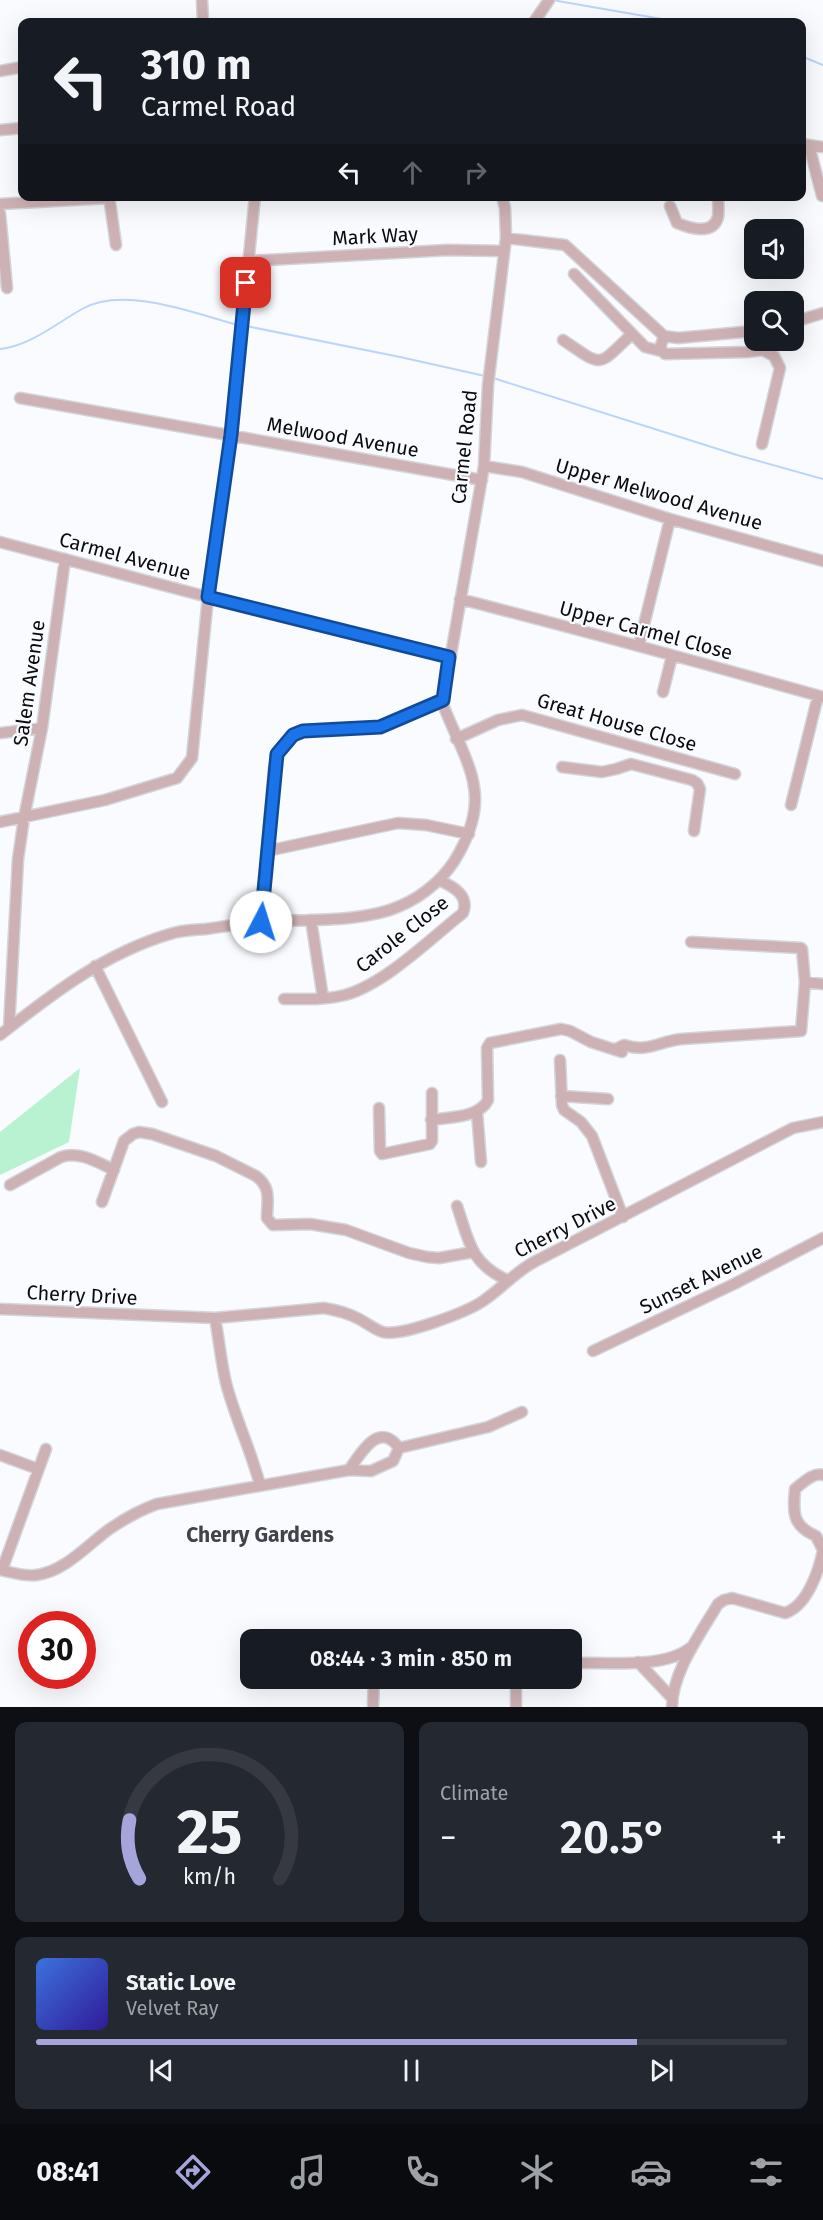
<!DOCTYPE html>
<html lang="en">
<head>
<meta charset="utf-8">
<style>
	body { margin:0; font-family:"Fira Sans",sans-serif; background:#242831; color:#f1f3f6; height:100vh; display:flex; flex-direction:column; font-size:22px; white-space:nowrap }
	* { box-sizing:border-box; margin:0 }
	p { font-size:20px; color:#9ea1a6 }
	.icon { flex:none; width:33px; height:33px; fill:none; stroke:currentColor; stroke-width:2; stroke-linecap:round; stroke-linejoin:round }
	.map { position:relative; height:1707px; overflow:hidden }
	.panel { display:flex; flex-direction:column; gap:15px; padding:15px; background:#0d0f14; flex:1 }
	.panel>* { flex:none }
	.banner { position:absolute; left:18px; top:18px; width:788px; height:183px; border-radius:12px; box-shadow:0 6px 24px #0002; background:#171b24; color:#f1f3f6; overflow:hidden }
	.tools { position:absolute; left:744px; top:219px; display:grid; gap:12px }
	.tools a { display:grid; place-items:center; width:60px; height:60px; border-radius:12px; background:#171b24; box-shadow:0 6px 24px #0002; font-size:30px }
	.speed { position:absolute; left:18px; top:1611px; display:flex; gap:12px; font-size:30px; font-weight:700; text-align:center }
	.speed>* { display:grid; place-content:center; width:78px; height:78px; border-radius:50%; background:#171b24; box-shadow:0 6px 24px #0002; line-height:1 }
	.speed .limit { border:9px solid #d22; background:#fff; color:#111 }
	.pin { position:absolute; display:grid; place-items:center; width:51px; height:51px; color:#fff; margin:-26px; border-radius:12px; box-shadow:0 3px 9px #0006 }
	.me { position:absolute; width:66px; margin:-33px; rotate:5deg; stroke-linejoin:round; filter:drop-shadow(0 0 4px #0008) }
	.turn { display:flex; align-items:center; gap:21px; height:126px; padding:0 24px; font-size:27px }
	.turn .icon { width:78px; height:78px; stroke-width:2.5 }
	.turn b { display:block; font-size:42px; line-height:51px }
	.lanes { display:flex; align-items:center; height:57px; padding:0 24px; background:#0003; justify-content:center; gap:30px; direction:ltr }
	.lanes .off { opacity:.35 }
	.big { font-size:45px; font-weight:600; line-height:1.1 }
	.panel .card { flex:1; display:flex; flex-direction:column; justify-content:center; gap:9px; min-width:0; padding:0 21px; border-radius:12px; background:#242831 }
	.panel .dial { align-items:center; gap:0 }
	.dial svg { height:156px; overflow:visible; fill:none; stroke:#363941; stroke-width:7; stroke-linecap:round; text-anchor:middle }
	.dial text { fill:#f1f3f6; stroke:none }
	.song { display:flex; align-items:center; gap:18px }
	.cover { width:72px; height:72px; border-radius:9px; background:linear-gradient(135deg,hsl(220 70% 55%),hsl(250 70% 35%)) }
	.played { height:6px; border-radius:3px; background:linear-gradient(90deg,#a6a5db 80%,#363941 80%) }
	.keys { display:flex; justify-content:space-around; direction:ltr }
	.heat { display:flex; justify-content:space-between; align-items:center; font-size:33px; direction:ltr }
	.panel .tiles { flex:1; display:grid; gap:15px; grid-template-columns:1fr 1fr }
	.card:last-child { grid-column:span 2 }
	.trip { position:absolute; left:240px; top:1629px; width:342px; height:60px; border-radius:12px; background:#171b24; box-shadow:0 6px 24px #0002; font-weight:600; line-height:60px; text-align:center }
	.tab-bar { display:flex; height:96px; justify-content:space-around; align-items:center; background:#090b0e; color:#9ea1a6 }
	.tab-bar .icon { width:42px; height:42px }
	.tab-bar .on { color:#a6a5db }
	.tab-bar b { font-size:27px; color:#f1f3f6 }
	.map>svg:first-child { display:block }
</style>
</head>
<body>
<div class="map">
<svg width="823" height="1707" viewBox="0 0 823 1707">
	<rect width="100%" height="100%" fill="#fafbff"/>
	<path fill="#b9f2d1" d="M80,1068L69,1142L0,1175V1132Z"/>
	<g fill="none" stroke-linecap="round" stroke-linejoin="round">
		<path stroke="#bbd4fb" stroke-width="2" d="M552,0L679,22
			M801,56L823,65
			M246,326L400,357L485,376
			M0,349C30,346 57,323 82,309C123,286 191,312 234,324
			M493,378L737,455L823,479"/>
		<defs>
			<path id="minor" d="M202,0L203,22
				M534,22L549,0
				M0,71L22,67
				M0,130L22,128
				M801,144L823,147
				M809,145L822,196
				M109,196L116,245
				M0,204L109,198
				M670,206L677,223C689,228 713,236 718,217C719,211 718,203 718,196
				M0,213L7,288
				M506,238L565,245L664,336L678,338L754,331
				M248,261L448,250L504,251
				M574,274L645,347L661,351
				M794,322L823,313
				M664,336L660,348L665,354L747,352L763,350L774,356L780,368L762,444
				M563,340C604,368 597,367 632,334
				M20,398L482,480
				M484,466L522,472L670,519L823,561
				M0,542L208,597L449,657
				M460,599C581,630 702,663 823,697
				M639,645L670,519
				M663,692L672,656
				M0,733L42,728
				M456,739L498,720L522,715L735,774
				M562,767L602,772L616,769L631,764L692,780L697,783L700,789L694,831
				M791,805L818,696
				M0,822L105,800L177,778L192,758L208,597L231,435L255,196
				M267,851L398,823L426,825L469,834
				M311,920L323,998
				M261,922L274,768C277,751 286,738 303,731L380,727L443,700
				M95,966L162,1102
				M805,982L823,984
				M284,999C304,999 325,1000 345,995C385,984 430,939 463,913C470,895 452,886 439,880
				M9,1028L18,859L24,818L42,728L65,559
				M0,1035C52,994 105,953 170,934C182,930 195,930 206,929C224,926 242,924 260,922C301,919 363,923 400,906C424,896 447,876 459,853C470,833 478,810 474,787C471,763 453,731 444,707L443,700L484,466L488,385L506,238L505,208L502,196
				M616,1049L624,1045C648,1053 659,1041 682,1039L801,1031L805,982L802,949L801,948L691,942
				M560,1060L562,1105L564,1110L581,1122L592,1136L623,1217
				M561,1096L608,1099
				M379,1108L380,1151L382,1154L430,1144L432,1141V1093
				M477,1112L481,1162
				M431,1120C450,1117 479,1118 488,1100L487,1048L490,1043L561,1029L570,1031L591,1042L622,1052
				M10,1185L61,1157C80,1151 97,1162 114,1170
				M102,1202L124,1141L133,1134L139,1132L152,1134L216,1156L256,1176C272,1188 267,1201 267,1218L273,1225L310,1224L346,1230L409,1253L427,1257L439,1258L473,1252
				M457,1206C469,1241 470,1263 507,1280
				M0,1309L215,1318L324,1308C336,1310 348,1313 359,1319C367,1323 375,1330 383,1332C401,1337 467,1312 483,1301C501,1289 514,1273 534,1262L793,1128L823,1122
				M215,1318C219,1339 221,1362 226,1383C235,1418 251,1450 260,1485
				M593,1351L734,1284L823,1238
				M399,1448L488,1427L522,1412
				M0,1455L38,1469
				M0,1570C11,1572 25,1577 37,1575C66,1571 88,1544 111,1528C126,1518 140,1510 157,1504L349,1470L371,1471L393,1461L399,1448C379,1420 361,1453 349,1470
				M2,1570L46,1449
				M638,1662L672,1698
				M572,1663C605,1662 664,1669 690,1648
				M516,1678V1707
				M373,1707L374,1678
				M672,1707C672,1672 701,1633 718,1604L724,1600L732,1598L785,1613C807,1606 819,1571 823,1550L816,1536C792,1526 793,1512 795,1489C803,1483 813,1472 823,1475"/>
		</defs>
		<use href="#minor" stroke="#d4d5d8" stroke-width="13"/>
		<use href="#minor" stroke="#ceb1b4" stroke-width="10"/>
	</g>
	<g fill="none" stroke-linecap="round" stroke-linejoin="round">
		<defs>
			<path id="route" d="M246,283L231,435L208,597L449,657L443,700L380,727L303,731L293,735L277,754L261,922"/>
		</defs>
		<use href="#route" stroke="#114b97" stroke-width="15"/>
		<use href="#route" stroke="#1a73e8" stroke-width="10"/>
	</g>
	<g text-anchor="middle" stroke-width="4.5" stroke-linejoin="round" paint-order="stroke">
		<g font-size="20" fill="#0a0b0e" stroke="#fafbff">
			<text transform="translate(375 236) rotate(-3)" y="7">Mark Way</text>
			<text transform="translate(343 437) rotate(10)" y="7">Melwood Avenue</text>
			<text transform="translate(464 447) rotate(-84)" y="7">Carmel Road</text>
			<text transform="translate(659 494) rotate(16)" y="7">Upper Melwood Avenue</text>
			<text transform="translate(125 556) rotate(15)" y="7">Carmel Avenue</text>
			<text transform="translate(646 630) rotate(15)" y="7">Upper Carmel Close</text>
			<text transform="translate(29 683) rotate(-82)" y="7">Salem Avenue</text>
			<text transform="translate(617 722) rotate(16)" y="7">Great House Close</text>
			<text transform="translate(402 934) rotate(-38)" y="7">Carole Close</text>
			<text transform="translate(565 1227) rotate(-27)" y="7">Cherry Drive</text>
			<text transform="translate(701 1279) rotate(-26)" y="7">Sunset Avenue</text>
			<text transform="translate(82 1295) rotate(3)" y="7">Cherry Drive</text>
		</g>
		<g font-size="21" font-weight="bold" fill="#40434a" stroke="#fafbff">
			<text x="260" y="1542">Cherry Gardens</text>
		</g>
	</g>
</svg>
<div class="tools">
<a><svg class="icon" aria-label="sound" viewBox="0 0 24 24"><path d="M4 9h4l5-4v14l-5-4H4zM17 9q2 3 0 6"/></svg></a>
<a><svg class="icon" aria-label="search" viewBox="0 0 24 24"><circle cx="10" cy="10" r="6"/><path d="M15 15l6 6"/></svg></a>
</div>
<div class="speed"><div class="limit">30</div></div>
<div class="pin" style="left:246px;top:283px;background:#d93025"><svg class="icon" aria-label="arrive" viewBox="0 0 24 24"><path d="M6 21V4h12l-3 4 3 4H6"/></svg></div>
<svg class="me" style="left:261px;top:922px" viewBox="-20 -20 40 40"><circle r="19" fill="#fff"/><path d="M0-13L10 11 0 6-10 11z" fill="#1a73e8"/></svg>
<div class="trip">08:44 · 3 min · 850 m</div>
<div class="banner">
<div class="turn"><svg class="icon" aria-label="left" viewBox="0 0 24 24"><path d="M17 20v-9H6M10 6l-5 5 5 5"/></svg><div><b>310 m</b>Carmel Road</div></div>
<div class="lanes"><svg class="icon" aria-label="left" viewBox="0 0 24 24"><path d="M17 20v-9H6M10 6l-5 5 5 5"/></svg><svg class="icon off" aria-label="ahead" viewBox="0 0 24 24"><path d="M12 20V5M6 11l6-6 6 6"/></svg><svg class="icon off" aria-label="right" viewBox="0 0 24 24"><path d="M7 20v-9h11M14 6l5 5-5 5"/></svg></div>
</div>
</div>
<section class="panel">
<div class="tiles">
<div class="card dial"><svg viewBox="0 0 100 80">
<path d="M14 69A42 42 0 1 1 86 69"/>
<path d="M14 69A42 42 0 0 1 9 39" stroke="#a6a5db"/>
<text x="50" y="56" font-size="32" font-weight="700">25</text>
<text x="50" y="72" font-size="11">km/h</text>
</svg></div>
<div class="card"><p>Climate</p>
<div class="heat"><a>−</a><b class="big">20.5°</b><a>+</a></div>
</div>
<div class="card">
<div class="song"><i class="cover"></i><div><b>Static Love</b><p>Velvet Ray</p></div></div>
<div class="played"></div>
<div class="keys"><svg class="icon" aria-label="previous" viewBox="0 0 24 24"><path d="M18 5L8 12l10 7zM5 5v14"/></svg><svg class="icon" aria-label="pause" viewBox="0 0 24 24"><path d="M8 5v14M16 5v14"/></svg><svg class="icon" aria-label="next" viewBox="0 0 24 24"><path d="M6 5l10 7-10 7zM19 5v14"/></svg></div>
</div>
</div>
</section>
<nav class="tab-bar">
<b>08:41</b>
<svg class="icon on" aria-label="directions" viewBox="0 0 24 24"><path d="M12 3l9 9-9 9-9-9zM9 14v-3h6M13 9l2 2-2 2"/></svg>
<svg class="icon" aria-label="music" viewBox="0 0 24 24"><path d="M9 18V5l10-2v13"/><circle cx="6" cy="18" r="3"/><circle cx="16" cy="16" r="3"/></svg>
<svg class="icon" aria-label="phone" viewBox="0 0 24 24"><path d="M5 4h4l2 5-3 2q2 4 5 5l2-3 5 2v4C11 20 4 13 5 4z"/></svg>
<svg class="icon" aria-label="climate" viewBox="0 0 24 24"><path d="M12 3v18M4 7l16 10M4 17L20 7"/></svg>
<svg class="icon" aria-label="car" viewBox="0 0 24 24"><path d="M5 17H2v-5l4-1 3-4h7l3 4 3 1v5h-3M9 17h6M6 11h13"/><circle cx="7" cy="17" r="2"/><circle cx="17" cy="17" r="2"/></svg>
<svg class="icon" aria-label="filters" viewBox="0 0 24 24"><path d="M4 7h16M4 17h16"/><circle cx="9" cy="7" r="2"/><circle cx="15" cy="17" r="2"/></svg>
</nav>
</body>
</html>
